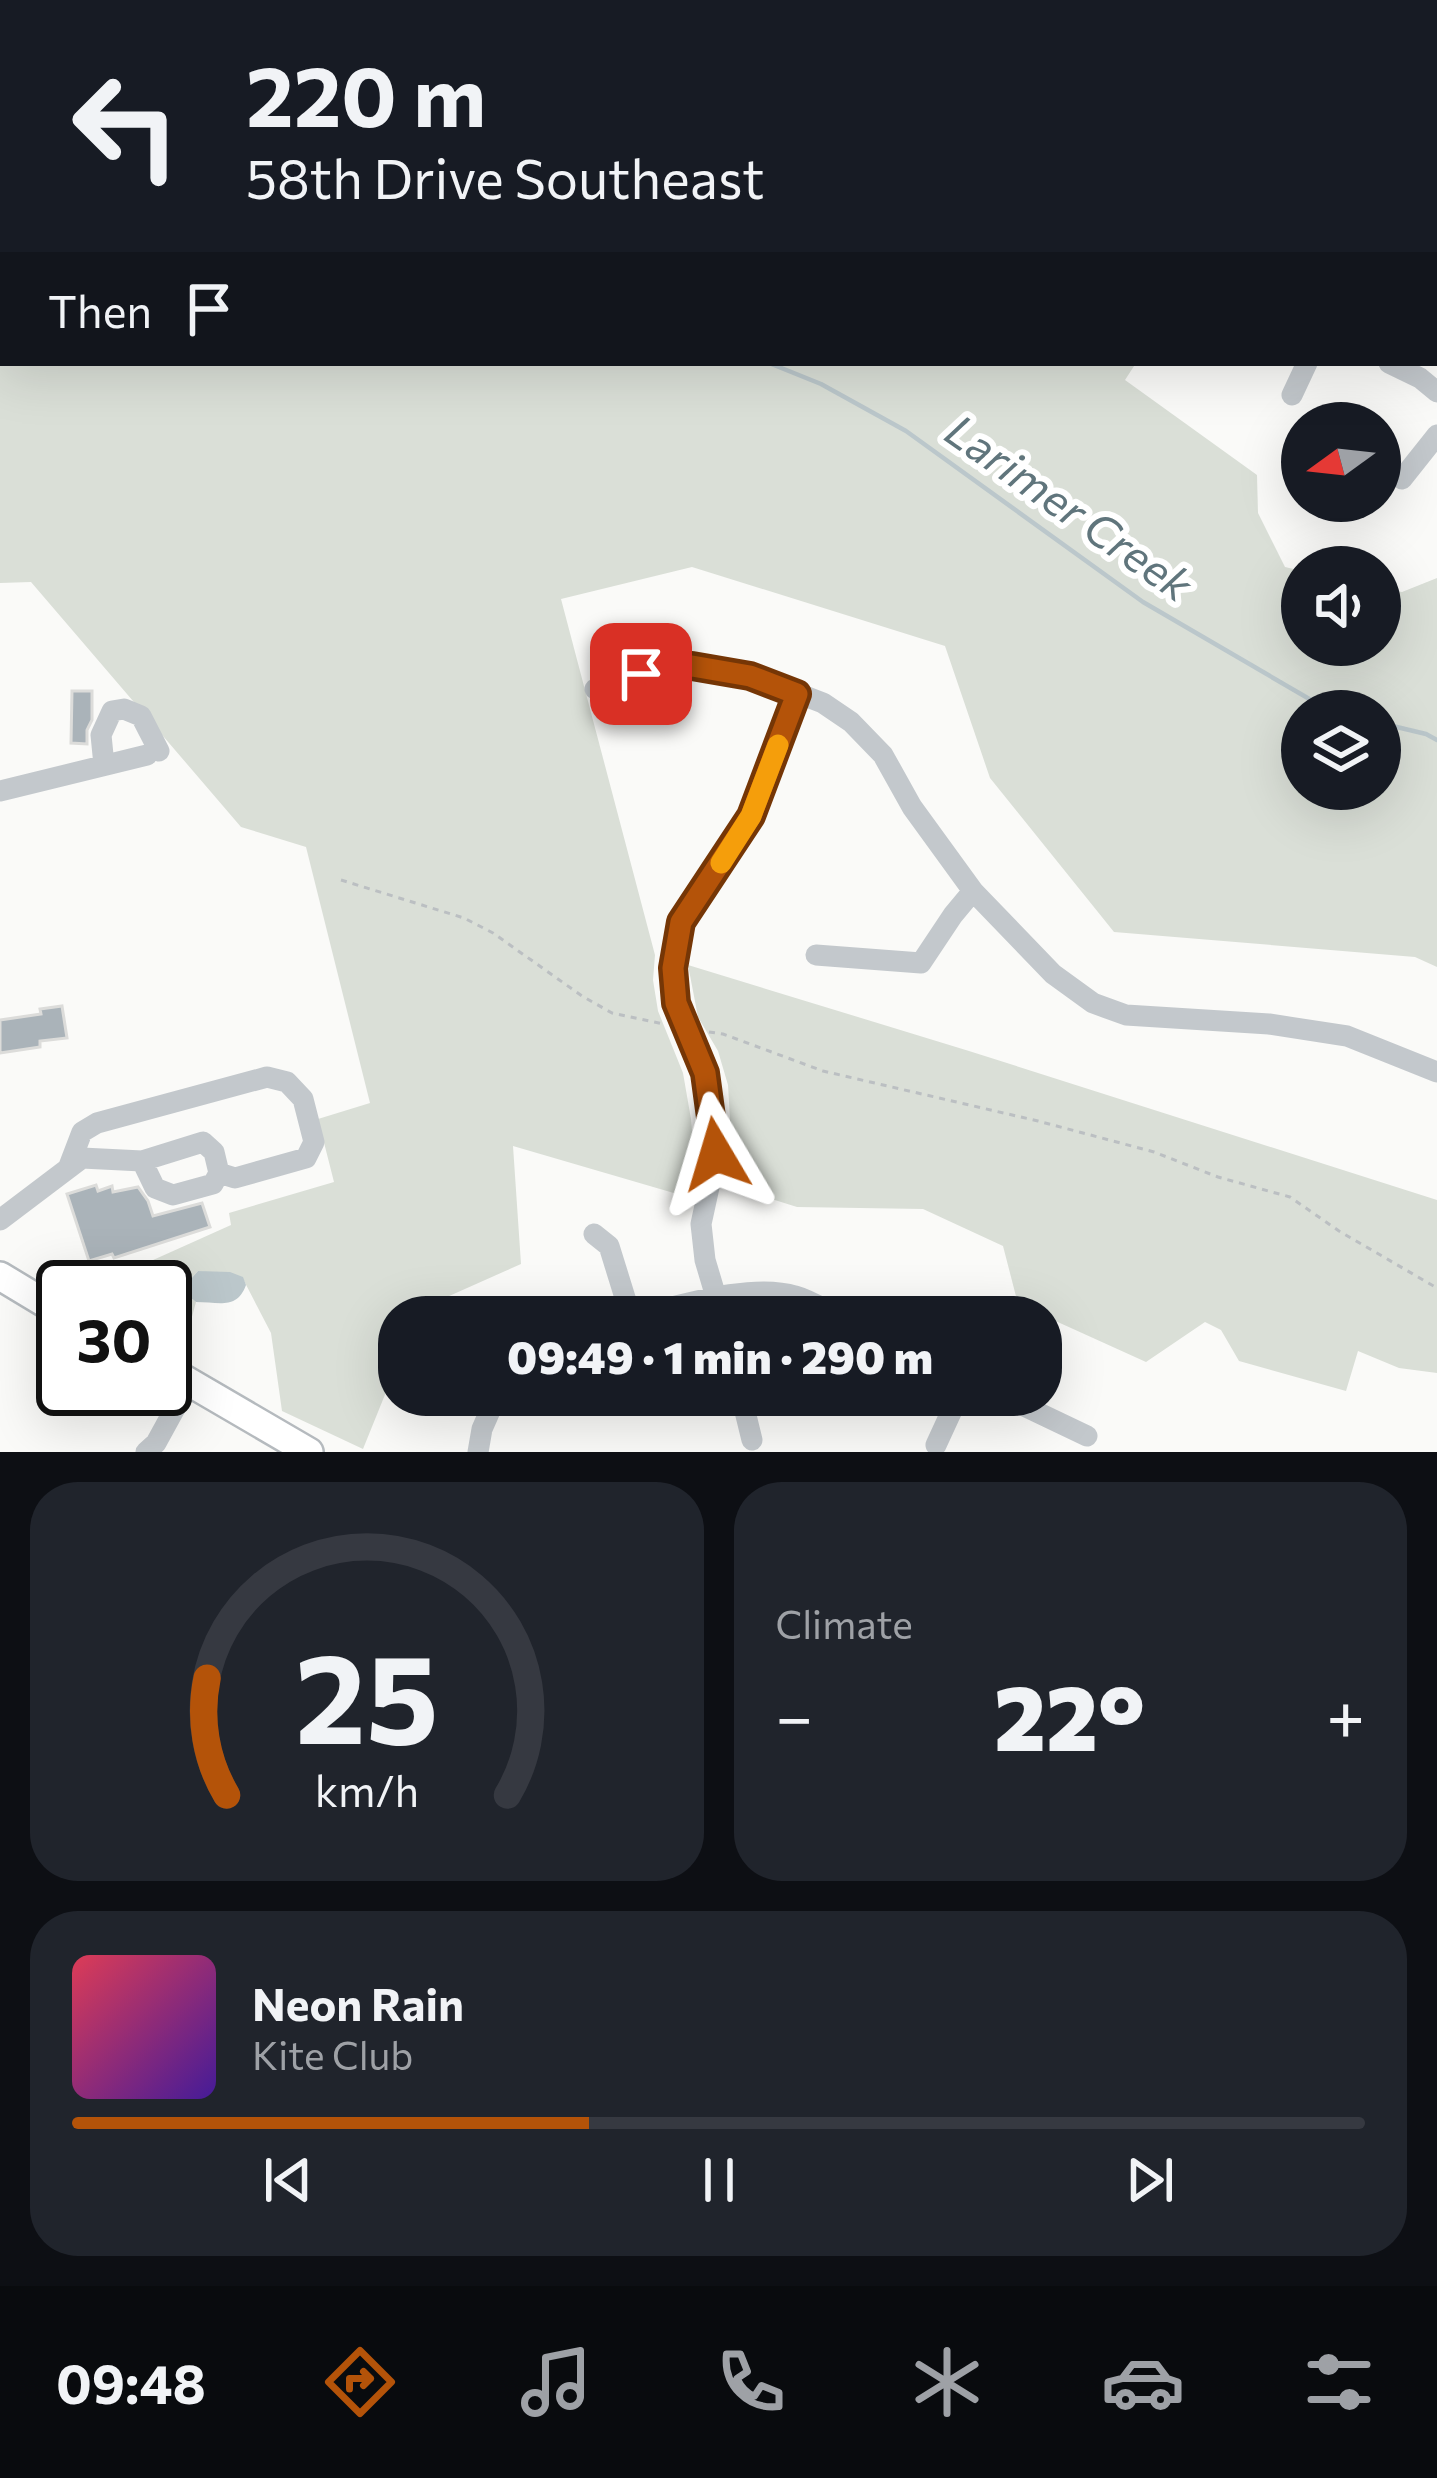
<!DOCTYPE html>
<html lang="en">
<head>
<meta charset="utf-8">
<style>
	body { margin:0; font-family:Commissioner,sans-serif; background:#20242c; color:#f1f3f6; height:100vh; display:flex; flex-direction:column; font-size:45px; white-space:nowrap }
	* { box-sizing:border-box; margin:0 }
	p { font-size:39px; color:#9ea1a6 }
	.icon { flex:none; width:66px; height:66px; fill:none; stroke:currentColor; stroke-width:2; stroke-linecap:round; stroke-linejoin:round }
	.map { position:relative; height:1452px; overflow:hidden }
	.side { display:flex; flex-direction:column; gap:30px; padding:30px; background:#0d0f14; flex:1 }
	.side>* { flex:none }
	.guide { position:absolute; left:0px; top:0px; width:1437px; height:366px; box-shadow:0 12px 48px #0002; background:#171b24; color:#f1f3f6; overflow:hidden }
	.needle { width:78px; rotate:255deg }
	.buttons { position:absolute; left:1281px; top:402px; display:grid; gap:24px }
	.buttons a { display:grid; place-items:center; width:120px; height:120px; border-radius:50%; background:#171b24; box-shadow:0 12px 48px #0002; font-size:60px }
	.speed { position:absolute; left:36px; top:1260px; display:flex; gap:24px; font-size:60px; font-weight:700; text-align:center }
	.speed>* { display:grid; place-content:center; width:156px; height:156px; border-radius:50%; background:#171b24; box-shadow:0 12px 48px #0002; line-height:1 }
	.speed .limit { border:6px solid #111; border-radius:18px; background:#fff; color:#111 }
	.pin { position:absolute; display:grid; place-items:center; width:102px; height:102px; color:#fff; margin:-51px; border-radius:24px; box-shadow:0 6px 18px #0006 }
	.me { position:absolute; width:132px; margin:-66px; rotate:353deg; stroke-linejoin:round; filter:drop-shadow(0 0 9px #0008) }
	.turn { display:flex; align-items:center; gap:42px; height:252px; padding:0 48px; font-size:54px }
	.turn .icon { width:156px; height:156px; stroke-width:2.5 }
	.turn b { display:block; font-size:84px; line-height:102px }
	.then { display:flex; align-items:center; height:114px; padding:0 48px; background:#0003; gap:24px; font-size:45px }
	.big { font-size:90px; font-weight:800; line-height:1.1 }
	.side .card { flex:1; display:flex; flex-direction:column; justify-content:center; gap:18px; min-width:0; padding:0 42px; border-radius:48px; background:#20242c }
	.side .dial { align-items:center; gap:0 }
	.dial svg { height:312px; overflow:visible; fill:none; stroke:#363941; stroke-width:7; stroke-linecap:round; text-anchor:middle }
	.dial text { fill:#f1f3f6; stroke:none }
	.song { display:flex; align-items:center; gap:36px }
	.cover { width:144px; height:144px; border-radius:18px; background:linear-gradient(135deg,hsl(350 70% 55%),hsl(260 70% 35%)) }
	.played { height:12px; border-radius:6px; background:linear-gradient(90deg,#b45309 40%,#363941 40%) }
	.keys { display:flex; justify-content:space-around; direction:ltr }
	.heat { display:flex; justify-content:space-between; align-items:center; font-size:66px; direction:ltr }
	.side .tiles { flex:1; display:grid; gap:30px; grid-template-columns:1fr 1fr }
	.card:last-child { grid-column:span 2 }
	.trip { position:absolute; left:378px; top:1296px; width:684px; height:120px; border-radius:48px; background:#171b24; box-shadow:0 12px 48px #0002; font-weight:800; line-height:120px; text-align:center }
	.menu { display:flex; height:192px; justify-content:space-around; align-items:center; background:#090b0e; color:#9ea1a6 }
	.menu .icon { width:84px; height:84px }
	.menu .on { color:#b45309 }
	.menu b { font-size:54px; color:#f1f3f6 }
	.map>svg:first-child { display:block }
</style>
</head>
<body>
<div class="map">
<svg width="1437" height="1452" viewBox="0 0 1437 1452">
	<rect width="100%" height="100%" fill="#fafaf8"/>
	<path fill="#dadfd7" fill-rule="evenodd" d="M510,0H1305L1301,3H499Z
		M3,206V363H1136L1125,380L1257,475L1258,513L1285,567L1302,571V645H1380V588L1402,592L1437,578V967L1415,957L1114,932L990,778L945,646L692,567L561,599L655,955L653,980L658,1011L683,1073L691,1119L694,1157L684,1196L513,1146L521,1264L420,1309L417,1317H399V1360L363,1449L282,1411L271,1333L242,1277L198,1271L190,1280L191,1298L196,1302L187,1335L181,1343L165,1338V1287H93L231,1225L229,1213L334,1182L318,1119L370,1103L306,847L241,827L31,582L0,583V207ZM1302,711H1380V789H1302Z
		M688,965L969,1051L1437,1200V1373L1399,1368L1358,1351L1346,1391L1239,1361L1221,1330L1205,1322L1146,1362L1018,1304L1003,1246L923,1209L797,1207L727,1185L732,1155L728,1085L718,1051L698,1017Z"/>
	<path fill="#bbc7cb" d="M198,1271L230,1272L243,1277L246,1285C237,1310 219,1302 196,1302L191,1298L190,1280Z"/>
	<g fill="none" stroke-linecap="round" stroke-linejoin="round">
		<path stroke="#bbc7cb" stroke-width="4.5" d="M1076,3L1084,0
			M0,303L3,302
			M769,363L821,384L906,431L1143,602L1330,711
			M1380,723L1426,734L1437,740"/>
	</g>
	<path fill="#aab3b9" stroke="#dcdcda" stroke-width="3" d="M72,691H92V720L87,730V744L71,743Z
		M62,1006L67,1038L40,1041V1047L0,1053V1020L41,1014L40,1009Z
		M96,1185L98,1191L112,1186L113,1192L138,1187L148,1201L153,1216L202,1203L210,1227L114,1258L112,1254L89,1261L67,1194Z"/>
	<g fill="none" stroke-linecap="round" stroke-linejoin="round">
		<defs>
			<path id="major" d="M0,1276L63,1314
				M165,1368L309,1452"/>
		</defs>
		<use href="#major" stroke="#b5babe" stroke-width="32"/>
		<path stroke="#bbbfc2" stroke-width="3" stroke-dasharray="6 6" stroke-linecap="butt" d="M341,880L464,918L493,933L582,996L612,1013L664,1024
			M709,1032L723,1034L823,1071L1038,1121L1154,1152L1218,1177L1290,1197L1339,1231L1437,1288"/>
		<path stroke="#c3c8cc" stroke-width="21" d="M102,3L105,0
			M1434,10L1437,9
			M0,89L3,88
			M1389,363L1420,378L1437,392
			M1292,395L1307,363
			M1402,479L1437,435
			M595,689L641,674L692,666L750,675L823,703L851,722L883,755L912,807L973,891L1053,974L1093,1003L1126,1015L1269,1024L1347,1036L1437,1072
			M104,765L101,735L112,711L124,709L141,716L159,751
			M0,791L147,755
			M816,955L921,963L953,915L973,891
			M69,1166L82,1132L97,1123L267,1077L287,1082L303,1099L314,1142L306,1158L235,1178L219,1173
			M0,1220L82,1158L142,1161L203,1142L214,1152L219,1173L213,1184L173,1195L155,1188L142,1161
			M594,1234L609,1246L631,1317
			M632,1317C676,1307 751,1282 795,1296C810,1300 825,1310 839,1317
			M722,1317L705,1260L701,1224L716,1155L710,1106L705,1073L677,1003L672,968L681,922L751,816L797,694
			M650,1395L652,1404
			M741,1395L752,1440
			M1001,1395L1087,1436
			M936,1445L959,1395
			M146,1452L156,1443L190,1381
			M478,1452L482,1429L497,1395"/>
		<use href="#major" stroke="#fff" stroke-width="27"/>
	</g>
	<g fill="none" stroke-linecap="round" stroke-linejoin="round">
		<defs>
			<path id="route" d="M641,674L692,666L750,676L797,694L751,816L681,922L673,968L676,1003L705,1073L716,1154"/>
		</defs>
		<use href="#route" stroke="#753606" stroke-width="30"/>
		<use href="#route" stroke="#b45309" stroke-width="21"/>
		<path stroke="#f59e0b" stroke-width="21" d="M721,863L751,816L778,745"/>
	</g>
	<g text-anchor="middle" stroke-width="12" stroke-linejoin="round" paint-order="stroke">
		<g font-size="45" font-style="italic" fill="#60757c" stroke="#fff">
			<text transform="translate(1069 508) rotate(35)" y="16">Larimer Creek</text>
		</g>
	</g>
</svg>
<div class="buttons">
<a><svg class="needle" viewBox="-14 -14 28 28"><path d="M0-13l5 13h-10z" fill="#e53935"/><path d="M0 13l5-13h-10z" fill="#9ea1a6"/></svg></a>
<a><svg class="icon" aria-label="sound" viewBox="0 0 24 24"><path d="M4 9h4l5-4v14l-5-4H4zM17 9q2 3 0 6"/></svg></a>
<a><svg class="icon" aria-label="layers" viewBox="0 0 24 24"><path d="M12 4l9 5-9 5-9-5zM3 14l9 5 9-5"/></svg></a>
</div>
<div class="speed"><div class="limit">30</div></div>
<div class="pin" style="left:641px;top:674px;background:#d93025"><svg class="icon" aria-label="arrive" viewBox="0 0 24 24"><path d="M6 21V4h12l-3 4 3 4H6"/></svg></div>
<svg class="me" style="left:716px;top:1154px" viewBox="-20 -20 40 40"><path d="M0-17L14 15 0 8-14 15z" fill="#b45309" stroke="#fff" stroke-width="4"/></svg>
<div class="trip">09:49 · 1 min · 290 m</div>
<div class="guide">
<div class="turn"><svg class="icon" aria-label="left" viewBox="0 0 24 24"><path d="M17 20v-9H6M10 6l-5 5 5 5"/></svg><div><b>220 m</b>58th Drive Southeast</div></div>
<div class="then">Then<svg class="icon" aria-label="arrive" viewBox="0 0 24 24"><path d="M6 21V4h12l-3 4 3 4H6"/></svg></div>
</div>
</div>
<section class="side">
<div class="tiles">
<div class="card dial"><svg viewBox="0 0 100 80">
<path d="M14 69A42 42 0 1 1 86 69"/>
<path d="M14 69A42 42 0 0 1 9 39" stroke="#b45309"/>
<text x="50" y="56" font-size="32" font-weight="700">25</text>
<text x="50" y="72" font-size="11">km/h</text>
</svg></div>
<div class="card"><p>Climate</p>
<div class="heat"><a>−</a><b class="big">22°</b><a>+</a></div>
</div>
<div class="card">
<div class="song"><i class="cover"></i><div><b>Neon Rain</b><p>Kite Club</p></div></div>
<div class="played"></div>
<div class="keys"><svg class="icon" aria-label="previous" viewBox="0 0 24 24"><path d="M18 5L8 12l10 7zM5 5v14"/></svg><svg class="icon" aria-label="pause" viewBox="0 0 24 24"><path d="M8 5v14M16 5v14"/></svg><svg class="icon" aria-label="next" viewBox="0 0 24 24"><path d="M6 5l10 7-10 7zM19 5v14"/></svg></div>
</div>
</div>
</section>
<nav class="menu">
<b>09:48</b>
<svg class="icon on" aria-label="directions" viewBox="0 0 24 24"><path d="M12 3l9 9-9 9-9-9zM9 14v-3h6M13 9l2 2-2 2"/></svg>
<svg class="icon" aria-label="music" viewBox="0 0 24 24"><path d="M9 18V5l10-2v13"/><circle cx="6" cy="18" r="3"/><circle cx="16" cy="16" r="3"/></svg>
<svg class="icon" aria-label="phone" viewBox="0 0 24 24"><path d="M5 4h4l2 5-3 2q2 4 5 5l2-3 5 2v4C11 20 4 13 5 4z"/></svg>
<svg class="icon" aria-label="climate" viewBox="0 0 24 24"><path d="M12 3v18M4 7l16 10M4 17L20 7"/></svg>
<svg class="icon" aria-label="car" viewBox="0 0 24 24"><path d="M5 17H2v-5l4-1 3-4h7l3 4 3 1v5h-3M9 17h6M6 11h13"/><circle cx="7" cy="17" r="2"/><circle cx="17" cy="17" r="2"/></svg>
<svg class="icon" aria-label="filters" viewBox="0 0 24 24"><path d="M4 7h16M4 17h16"/><circle cx="9" cy="7" r="2"/><circle cx="15" cy="17" r="2"/></svg>
</nav>
</body>
</html>
